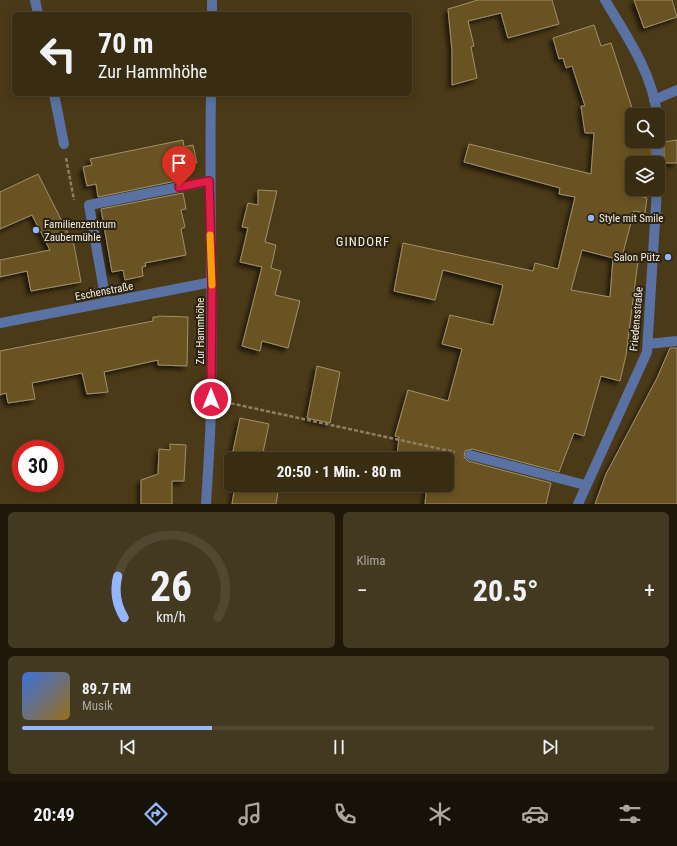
<!DOCTYPE html>
<html lang="de">
<head>
<meta charset="utf-8">
<style>
	body { margin:0; font-family:"Roboto Condensed",sans-serif; background:#433820; color:#f1f3f6; height:100vh; display:flex; flex-direction:column; font-size:15px; white-space:nowrap }
	* { box-sizing:border-box; margin:0 }
	p { font-size:13px; color:#aba79f }
	.icon { flex:none; width:22px; height:22px; fill:none; stroke:currentColor; stroke-width:2; stroke-linecap:round; stroke-linejoin:round }
	.map { position:relative; height:504px; overflow:hidden }
	.side { display:flex; flex-direction:column; gap:8px; padding:8px; background:#1f180a; flex:1 }
	.side>* { flex:none }
	.top-card { position:absolute; left:12px; top:12px; width:400px; height:84px; border-radius:6px; box-shadow:0 2px 10px #0003,0 0 0 1px #524832; background:#382c12; color:#f1f3f6; overflow:hidden }
	.fabs { position:absolute; left:625px; top:108px; display:grid; gap:8px }
	.fabs a { display:grid; place-items:center; width:40px; height:40px; border-radius:6px; background:#382c12; box-shadow:0 2px 10px #0003,0 0 0 1px #524832; font-size:20px }
	.speed { position:absolute; left:12px; top:440px; display:flex; gap:8px; font-size:20px; font-weight:700; text-align:center }
	.speed>* { display:grid; place-content:center; width:52px; height:52px; border-radius:50%; background:#382c12; box-shadow:0 2px 10px #0003,0 0 0 1px #524832; line-height:1 }
	.speed .limit { border:6px solid #d22; background:#fff; color:#111 }
	.pin { position:absolute; display:grid; place-items:center; width:34px; height:34px; color:#fff; margin:-41px -17px; border-radius:50% 50% 50% 0; rotate:-45deg; box-shadow:0 0 4px #0007 }
	.pin .icon { rotate:45deg }
	.me { position:absolute; width:44px; margin:-22px; rotate:0deg; stroke-linejoin:round; filter:drop-shadow(0 0 3px #0008) }
	.turn { display:flex; align-items:center; gap:14px; height:84px; padding:0 20px; font-size:18px }
	.turn .icon { width:52px; height:52px; stroke-width:2.5 }
	.turn b { display:block; font-size:28px; line-height:34px }
	.big { font-size:30px; font-weight:700; line-height:1.1 }
	.side .card { flex:1; display:flex; flex-direction:column; justify-content:center; gap:6px; min-width:0; padding:0 14px; border-radius:6px; background:#433820 }
	.side .dial { align-items:center; gap:0 }
	.dial svg { height:104px; overflow:visible; fill:none; stroke:#524832; stroke-width:7; stroke-linecap:round; text-anchor:middle }
	.dial text { fill:#f1f3f6; stroke:none }
	.song { display:flex; align-items:center; gap:12px }
	.cover { width:48px; height:48px; border-radius:6px; background:linear-gradient(135deg,hsl(220 70% 55%),hsl(40 70% 35%)) }
	.played { height:4px; border-radius:2px; background:linear-gradient(90deg,#93b7fd 30%,#524832 30%) }
	.keys { display:flex; justify-content:space-around; direction:ltr }
	.heat { display:flex; justify-content:space-between; align-items:center; font-size:22px; direction:ltr }
	.side .tiles { flex:1; display:grid; gap:8px; grid-template-columns:1fr 1fr }
	.card:last-child { grid-column:span 2 }
	.trip { position:absolute; left:224px; top:452px; width:230px; height:40px; border-radius:6px; background:#382c12; box-shadow:0 2px 10px #0003,0 0 0 1px #524832; font-weight:700; line-height:40px; text-align:center }
	.dock { display:flex; height:64px; justify-content:space-around; align-items:center; background:#161207; color:#aba79f }
	.dock .icon { width:28px; height:28px }
	.dock .selected { color:#93b7fd }
	.dock b { font-size:18px; color:#f1f3f6 }
	.map>svg:first-child { display:block }
</style>
</head>
<body>
<div class="map">
<svg width="677" height="504" viewBox="0 0 677 504">
	<defs>
		<filter id="shadow"><feDropShadow dx="-3.5" dy="3.5" stdDeviation="2" flood-color="#0009"/></filter>
	</defs>
	<rect width="100%" height="100%" fill="#4b3a18"/>
	<path fill="#6b5321" stroke="#a28f6c" fill-rule="evenodd" filter="url(#shadow)" d="M478,0H552L559,24L508,38L501,13L468,21L474,46L471,47L477,78L452,85V51L448,9Z
		M634,0H672L677,17L644,28Z
		M594,25L601,46L611,43L633,111L643,109L644,115H632V141H650L652,143V163H632V194L647,198L645,213L634,211L622,257L638,261L626,355L620,381L601,376L584,436L574,433L559,472L472,449L465,451L464,457L468,461L551,483L546,504H425L427,485H447V459L397,457L399,437L395,436L408,390L448,401L462,349L442,344L450,315L493,325L503,285L443,270L435,300L394,291L403,243L533,271L535,263L558,269L575,197L559,194L560,188L464,162L469,144L591,174L594,133H585L581,106H585L572,66L566,68L563,58L559,59L553,38ZM582,250L613,258L610,297L571,290Z
		M183,140L184,147L193,145L197,163L187,164L190,174L180,176L181,180L98,197L96,184L87,186L83,167L92,165L90,159Z
		M677,140V163H664V142Z
		M38,174L74,245L81,282L31,291L27,271L0,277V260L50,250L32,215L0,229V192Z
		M258,190L277,191L265,242L276,245L271,268L281,271L275,295L300,301L288,348L262,341L260,351L242,346L262,267L240,262L248,228L242,227L248,203L258,205Z
		M183,193L186,209L181,210L185,227L181,229L186,255L145,263L146,266L142,267L143,276L125,280L123,270L112,272L101,209Z
		M158,316L188,317L187,366L158,365V360L104,372L108,392L87,394L82,373L32,383L35,399L8,403L6,393L0,395V351L153,321V317H158Z
		M670,348H677V504H595L606,474L657,378Z
		M317,366L340,372L330,423L307,418Z
		M240,418L269,424L262,457L233,451Z
		M170,444L186,445L184,481H172V504H141V480L158,474L159,449L170,450Z
		M235,485H279L276,504H232Z"/>
	<g fill="none" stroke-linecap="round" stroke-linejoin="round">
		<path stroke="#8d7f62" stroke-width="2.5" stroke-dasharray="4 2" stroke-linecap="butt" d="M66,158L74,200
			M225,402L455,452"/>
		<path stroke="#5972a3" stroke-width="10" d="M470,455L585,485"/>
		<path stroke="#5972a3" stroke-width="10" d="M35,0L38,14
			M605,0C626,35 653,74 657,115
			M212,14V0
			M54,94L64,144
			M654,100L677,90
			M658,163V132
			M106,302L89,205L209,181
			M0,323L212,282
			M648,344L677,341
			M206,504C208,469 211,433 211,398C213,296 209,195 211,94
			M578,504L647,352L657,189"/>
	</g>
	<g fill="none" stroke-linecap="round" stroke-linejoin="round">
		<defs>
			<path id="route" d="M179,187L209,181L212,282L211,399"/>
		</defs>
		<use href="#route" stroke="#92132f" stroke-width="10"/>
		<use href="#route" stroke="#e11d48" stroke-width="7"/>
		<path stroke="#f59e0b" stroke-width="7" d="M210,235L212,285"/>
	</g>
	<g fill="#93b7fd" stroke="#2a2314" stroke-width="1.5">
		<circle cx="591" cy="218" r="4"/>
		<circle cx="36" cy="230" r="4"/>
		<circle cx="668" cy="257" r="4"/>
	</g>
	<g text-anchor="middle" stroke-width="4" stroke-linejoin="round" paint-order="stroke">
		<g font-size="11" fill="#f8eedb" stroke="#2a2314" text-anchor="start">
			<text x="599" y="222">Style mit Smile</text>
			<text x="44" y="228">Familienzentrum<tspan x="44" dy="13">Zaubermühle</tspan></text>
			<text x="660" y="261" text-anchor="end">Salon Pütz</text>
		</g>
		<g font-size="11" fill="#f8eedb" stroke="#2a2314">
			<text transform="translate(104 291) rotate(-11)" y="4">Eschenstraße</text>
			<text transform="translate(636 319) rotate(-85)" y="4">Friedensstraße</text>
			<text transform="translate(200 331) rotate(-90)" y="4">Zur Hammhöhe</text>
		</g>
		<g font-size="13" letter-spacing="1" fill="#f8eedb" stroke="#2a2314">
			<text x="363" y="246">GINDORF</text>
		</g>
	</g>
</svg>
<div class="fabs">
<a><svg class="icon" aria-label="search" viewBox="0 0 24 24"><circle cx="10" cy="10" r="6"/><path d="M15 15l6 6"/></svg></a>
<a><svg class="icon" aria-label="layers" viewBox="0 0 24 24"><path d="M12 4l9 5-9 5-9-5zM3 14l9 5 9-5"/></svg></a>
</div>
<div class="speed"><div class="limit">30</div></div>
<div class="pin" style="left:179px;top:187px;background:#d93025"><svg class="icon" aria-label="arrive" viewBox="0 0 24 24"><path d="M6 21V4h12l-3 4 3 4H6"/></svg></div>
<svg class="me" style="left:211px;top:399px" viewBox="-20 -20 40 40"><circle r="17" fill="#e11d48" stroke="#fff" stroke-width="3"/><path d="M0-11L8 9 0 5-8 9z" fill="#fff"/></svg>
<div class="trip">20:50 · 1 Min. · 80 m</div>
<div class="top-card">
<div class="turn"><svg class="icon" aria-label="left" viewBox="0 0 24 24"><path d="M17 20v-9H6M10 6l-5 5 5 5"/></svg><div><b>70 m</b>Zur Hammhöhe</div></div>
</div>
</div>
<section class="side">
<div class="tiles">
<div class="card dial"><svg viewBox="0 0 100 80">
<path d="M14 69A42 42 0 1 1 86 69"/>
<path d="M14 69A42 42 0 0 1 9 37" stroke="#93b7fd"/>
<text x="50" y="56" font-size="32" font-weight="700">26</text>
<text x="50" y="72" font-size="11">km/h</text>
</svg></div>
<div class="card"><p>Klima</p>
<div class="heat"><a>−</a><b class="big">20.5°</b><a>+</a></div>
</div>
<div class="card">
<div class="song"><i class="cover"></i><div><b>89.7 FM</b><p>Musik</p></div></div>
<div class="played"></div>
<div class="keys"><svg class="icon" aria-label="previous" viewBox="0 0 24 24"><path d="M18 5L8 12l10 7zM5 5v14"/></svg><svg class="icon" aria-label="pause" viewBox="0 0 24 24"><path d="M8 5v14M16 5v14"/></svg><svg class="icon" aria-label="next" viewBox="0 0 24 24"><path d="M6 5l10 7-10 7zM19 5v14"/></svg></div>
</div>
</div>
</section>
<nav class="dock">
<b>20:49</b>
<svg class="icon selected" aria-label="directions" viewBox="0 0 24 24"><path d="M12 3l9 9-9 9-9-9zM9 14v-3h6M13 9l2 2-2 2"/></svg>
<svg class="icon" aria-label="music" viewBox="0 0 24 24"><path d="M9 18V5l10-2v13"/><circle cx="6" cy="18" r="3"/><circle cx="16" cy="16" r="3"/></svg>
<svg class="icon" aria-label="phone" viewBox="0 0 24 24"><path d="M5 4h4l2 5-3 2q2 4 5 5l2-3 5 2v4C11 20 4 13 5 4z"/></svg>
<svg class="icon" aria-label="climate" viewBox="0 0 24 24"><path d="M12 3v18M4 7l16 10M4 17L20 7"/></svg>
<svg class="icon" aria-label="car" viewBox="0 0 24 24"><path d="M5 17H2v-5l4-1 3-4h7l3 4 3 1v5h-3M9 17h6M6 11h13"/><circle cx="7" cy="17" r="2"/><circle cx="17" cy="17" r="2"/></svg>
<svg class="icon" aria-label="filters" viewBox="0 0 24 24"><path d="M4 7h16M4 17h16"/><circle cx="9" cy="7" r="2"/><circle cx="15" cy="17" r="2"/></svg>
</nav>
</body>
</html>
